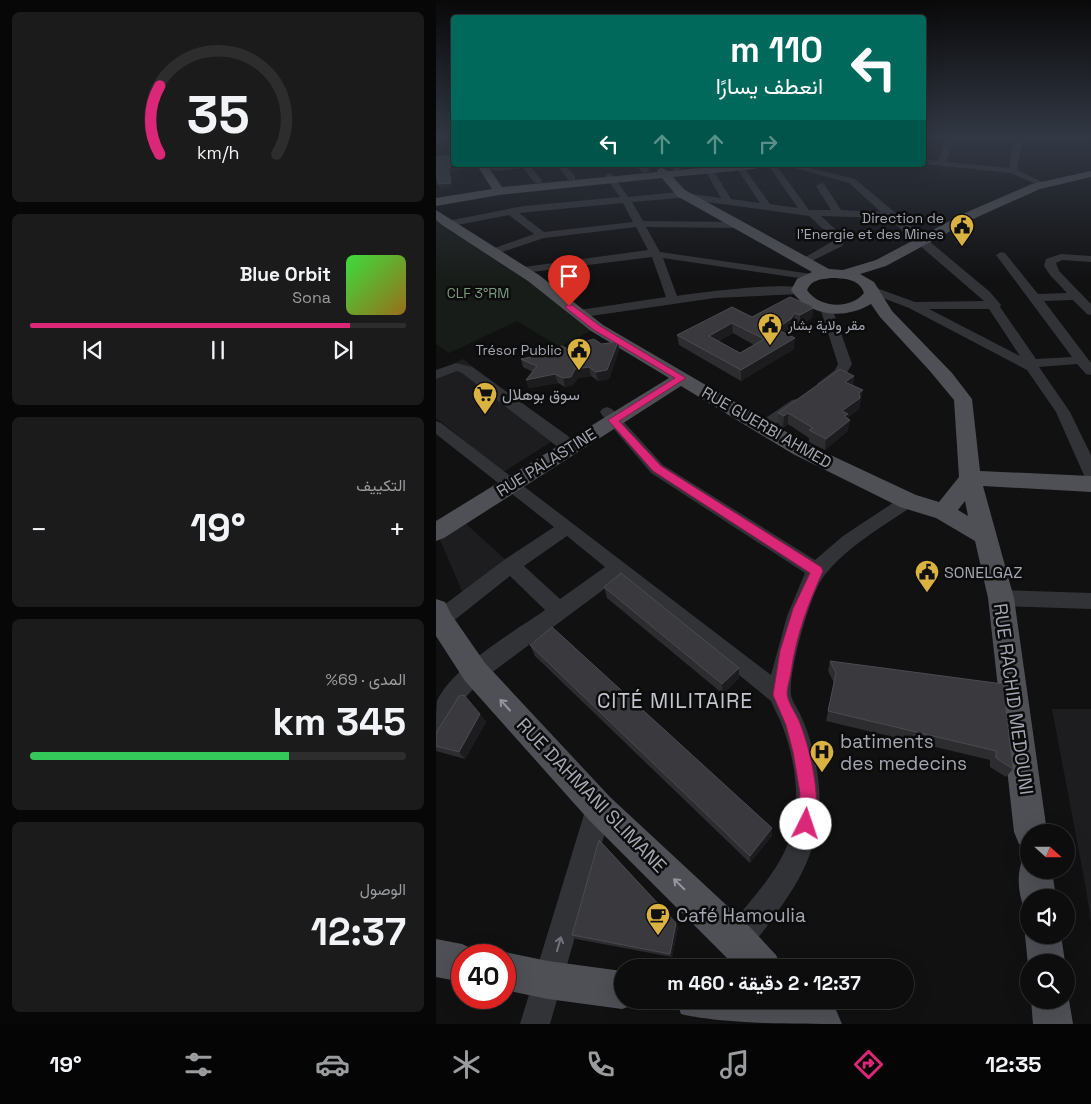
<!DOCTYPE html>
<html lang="ar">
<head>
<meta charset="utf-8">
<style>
	body { margin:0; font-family:"Space Grotesk",Vazirmatn,sans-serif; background:#1b1b1c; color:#f1f3f6; direction:rtl; height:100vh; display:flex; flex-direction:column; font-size:19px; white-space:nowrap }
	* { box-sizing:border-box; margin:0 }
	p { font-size:16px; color:#9a9c9e }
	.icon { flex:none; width:28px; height:28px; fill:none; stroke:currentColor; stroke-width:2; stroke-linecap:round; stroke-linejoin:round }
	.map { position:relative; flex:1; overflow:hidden; direction:ltr }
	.panel { display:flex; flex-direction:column; gap:12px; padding:12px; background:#070708; width:436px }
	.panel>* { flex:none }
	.top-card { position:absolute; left:15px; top:15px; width:475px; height:152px; border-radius:5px; box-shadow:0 5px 20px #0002,0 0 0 1px #2d2d2e; direction:rtl; background:#00695c; color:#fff; overflow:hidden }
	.needle { width:32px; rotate:111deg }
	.fabs { position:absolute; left:584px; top:824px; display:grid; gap:10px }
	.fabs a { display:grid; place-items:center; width:55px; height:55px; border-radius:50%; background:#0d0d0e; box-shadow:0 5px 20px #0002,0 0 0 1px #2d2d2e; font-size:25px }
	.speed { position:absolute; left:15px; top:944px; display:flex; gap:10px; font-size:25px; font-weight:700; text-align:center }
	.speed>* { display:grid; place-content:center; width:65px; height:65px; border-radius:50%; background:#0d0d0e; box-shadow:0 5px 20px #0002,0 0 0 1px #2d2d2e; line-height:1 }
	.speed .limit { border:8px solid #d22; background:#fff; color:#111 }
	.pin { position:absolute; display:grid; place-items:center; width:42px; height:42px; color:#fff; margin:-51px -21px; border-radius:50% 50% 50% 0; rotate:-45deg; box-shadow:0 0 5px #0007 }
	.pin .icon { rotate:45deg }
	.me { position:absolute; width:55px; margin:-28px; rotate:4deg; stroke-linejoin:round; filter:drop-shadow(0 0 4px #0008) }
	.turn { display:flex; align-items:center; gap:18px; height:105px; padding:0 20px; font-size:22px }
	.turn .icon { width:65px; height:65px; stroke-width:2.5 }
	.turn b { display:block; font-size:35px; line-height:42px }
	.lanes { display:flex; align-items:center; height:48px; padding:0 20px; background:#0003; justify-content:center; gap:25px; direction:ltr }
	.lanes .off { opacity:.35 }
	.big { font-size:38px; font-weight:700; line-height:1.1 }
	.panel .widget { flex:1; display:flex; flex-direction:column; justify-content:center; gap:8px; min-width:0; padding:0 18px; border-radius:8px; background:#1b1b1c }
	.panel .dial { align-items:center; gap:0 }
	.dial svg { height:130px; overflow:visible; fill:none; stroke:#2d2d2e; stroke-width:7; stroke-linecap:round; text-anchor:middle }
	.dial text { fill:#f1f3f6; stroke:none }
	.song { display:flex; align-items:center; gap:15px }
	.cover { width:60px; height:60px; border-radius:8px; background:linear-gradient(135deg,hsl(120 70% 55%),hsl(40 70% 35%)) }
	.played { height:5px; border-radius:2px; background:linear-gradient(90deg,#db2777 85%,#2d2d2e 85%) }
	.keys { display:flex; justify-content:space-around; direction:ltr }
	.heat { display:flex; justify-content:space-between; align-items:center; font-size:28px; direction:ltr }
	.charge { height:8px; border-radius:4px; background:linear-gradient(90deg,#34c759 69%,#2d2d2e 0) }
	.trip { position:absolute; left:178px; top:959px; width:300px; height:50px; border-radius:25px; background:#0d0d0e; box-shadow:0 5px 20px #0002,0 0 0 1px #2d2d2e; font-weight:700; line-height:50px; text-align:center; direction:rtl }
	.tab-bar { display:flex; height:80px; justify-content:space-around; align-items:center; background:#050506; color:#9a9c9e }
	.tab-bar .icon { width:35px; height:35px }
	.tab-bar .on { color:#db2777 }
	.tab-bar b { font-size:22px; color:#f1f3f6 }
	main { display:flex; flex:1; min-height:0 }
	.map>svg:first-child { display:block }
</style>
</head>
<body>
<main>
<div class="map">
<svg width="655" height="1024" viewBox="0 0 655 1024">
	<rect width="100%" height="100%" fill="#111112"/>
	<path fill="#1d1d1f" d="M27,359L128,434L67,472L0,418V373Z
		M28,522L72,562L27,593L4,540Z
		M616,709H655V925L650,889Z"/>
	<path fill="#181c19" d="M0,219L17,233L70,261L102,284L138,318L156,330L124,347L81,321L13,353L0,344Z"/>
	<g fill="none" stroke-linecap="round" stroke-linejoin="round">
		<path fill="#323336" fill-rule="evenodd" d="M512,136H520L510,162L573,168L579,136H587L581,170L611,184L610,186H604L575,173L488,164V159L502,161Z
			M52,165H99L95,167L106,181L105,183H99L87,168L60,171L52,169Z
			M120,165H129L139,176V180H133Z
			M199,165H208L214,171L207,173Z
			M233,165H242L246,169L239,171Z
			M268,165H274L295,199L324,203L300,167L306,165L334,204L362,208L332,165H340L373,210H395L380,186L385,183L388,184L405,210L445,212L413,183L348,165H362L419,179L554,292L565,305L564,307L600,359L636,357L560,255L565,252L569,253L602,294L631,293L614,275L608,266L610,259L625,254L655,256V262L626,260L620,263L623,271L655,304V315L651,314L637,300L608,301L655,363V375L650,374L641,364L603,367L634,412L655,455V479L649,477L647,473L620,412L591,370L473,308L431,292L429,290L431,288L435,286L479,302L548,301L452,218L385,216L410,239L406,246L370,264L365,261L366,259L399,240L373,216L242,198L196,202L207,221L300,222L305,225L300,228L210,227L224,252L376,274L382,277L376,280L227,258L241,296C260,293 360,280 369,290L363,294L279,298L141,318L135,314L137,311L230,297L216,257L88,273L82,270L88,267L212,250L200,227L108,238L57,255L52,252L53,250L98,234L73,215L11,227L6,224L11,221L88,206L184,197L169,176L173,173L176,174L192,197L242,192L285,198L267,167ZM187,203L197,222L108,232L83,213ZM493,309H553L584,356Z
			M390,304L396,308L416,364L409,376L388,388L383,387L381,384L399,370L402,364L384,308Z
			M20,363L36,367L132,436L141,447L139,451L133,452L127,451L26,373L21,371L0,379V370Z
			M361,399L366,400L368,403L366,406L331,430H321L318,427L321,424L356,400Z
			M171,407L176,409L227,465L379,560L407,536L466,497L472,495L478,497L481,501L478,505C448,526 404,550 384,582C373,601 352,672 355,695C356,701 360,706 363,712C368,721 371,731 374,740C393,806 384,853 344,908C332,924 319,947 301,954L291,950L287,940L291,930C312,903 338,877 351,846C367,810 360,761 346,725C343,717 338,709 335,701L183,578L47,679L24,703L8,732L0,735C0,725 0,710 1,701C15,668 79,631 109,610L74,576L11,626L4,629L0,627V611L68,560L118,527L0,434V421L5,423L335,675L351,616L369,573L215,473L166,415L164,412L166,409ZM131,536L169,567L124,599L88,566Z
			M565,590L655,593V609L565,606L558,604L555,598L558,592Z
			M163,795L172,799L176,808L114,1024H84L150,808L154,799Z"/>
		<path fill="#4f5055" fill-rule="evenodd" d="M41,165H51L66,187L221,172L222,169L226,168L232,171L295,165H323L322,168L318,169L237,177L249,190L393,269L407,270L440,260L529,213L596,184L655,171V177L604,189L537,219L450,266L424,274L438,282L456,311L516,373L536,399L544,471L655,476V492L547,486L578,598L611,832H592V848L583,844L578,832L552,598L539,541L500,518L464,507L357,454L245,386L8,538L0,541V521L233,378L155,331L92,281L6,225L0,220V210L103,275L167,325L371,444L480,495L503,502L523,477L518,400L493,370L444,317L435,304C408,320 373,317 355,290L361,279L376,272L241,196L226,178L63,195L0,206V198L56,189ZM395,278C407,278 424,279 428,293C414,310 383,308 371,290C375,280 385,279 395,278ZM529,501L532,516L522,510Z
			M0,599L9,602L15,614L49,663L174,797L314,927L340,955L346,968H301L152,819L29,681L0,636Z
			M592,855V870H616L620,898H592V912L589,911C582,893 580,875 587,858Z
			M592,926V935H625L629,962H592V965L589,935Z
			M0,939L26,944L39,950L41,955H26V982L0,977Z
			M69,952L112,961L186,971V1000H201L200,1004L186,1009L112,999L69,990V955H62Z
			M630,992L633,1000L637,1024H597L595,1000H630Z
			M240,1000H386L400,1010L406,1024C359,1024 287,1024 245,1014Z"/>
	</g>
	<path fill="#2d2d30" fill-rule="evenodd" d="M375,307L377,308L376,318L364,325L358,323L354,329L349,333L358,349L305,381L243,345L241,335ZM297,333L318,345L304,353L283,341Z
		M182,342L183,350L173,379L162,381L155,376L142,378L137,385L129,387L122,383L93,388L90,380L97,372L87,367L85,359L111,354L132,349Z
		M418,376L417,385L425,401L424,403L423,409L411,418L412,431L389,450L373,442V438L352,424L347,428L342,424V413Z
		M168,587L303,668V678L287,694L171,598Z
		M94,645L336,836L314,863L99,656Z
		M394,661L567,684L577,769L570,777L554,767V760L390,721L398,683L392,671Z
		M44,714L50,722L29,759L0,751V733Z
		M240,923L242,927L236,957L140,939L136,935Z"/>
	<path fill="#1c1c1e" d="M30,165H39L40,168L14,172L16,187L4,189L2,184L12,167Z
		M374,306H376L375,309L377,308L376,318L364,325V315Z
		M359,313L358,323L354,329L340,340V329Z
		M296,323L297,333L273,346V336Z
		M359,338L358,349L305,381V370Z
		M182,342L183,350L173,379L162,381L160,372Z
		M153,367L155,376L142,378L137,385L129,387L127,378L139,369Z
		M119,374L122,383L93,388L90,380Z
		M418,376L416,388L409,382Z
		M427,390L425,401L424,403L423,409L411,418V422L414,420L412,431L389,450L390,439L406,411L423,393Z
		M352,413V424L347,428L348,416Z
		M303,668V678L287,694L286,684Z
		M44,714L50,722L29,759L23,752Z
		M336,828V836L314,863V856Z
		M240,923L242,927L236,957L234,954Z"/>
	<path fill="#3a3a3e" stroke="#4a4b50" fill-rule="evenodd" d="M18,155V165H30L12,167L15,183L2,184L0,171V157Z
		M354,297L376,306H374L377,308L364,315L359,313L355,319L340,329L359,338L305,370L241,335L296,307L316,317ZM296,323L328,339L304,353L273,336Z
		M158,339L165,344L182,342L171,370L160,372L153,367L139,369L135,377L127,378L119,374L90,380L101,366L85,359L111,354L115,348L126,346L132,349L145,347L148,342Z
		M404,369L418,376L409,382L427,390L423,393L424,398L406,411L412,414L408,416L414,420L390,439L373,430L377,428L352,413L348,416L342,413Z
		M185,573L303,668L286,684L168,587Z
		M116,627L336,828L314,856L94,645Z
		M394,661L567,684L577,769L560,758V751L392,711L400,673Z
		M28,695L44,714L23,752L0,746V733L23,696Z
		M163,840L240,923L234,954L136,935Z"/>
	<defs><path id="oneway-shaft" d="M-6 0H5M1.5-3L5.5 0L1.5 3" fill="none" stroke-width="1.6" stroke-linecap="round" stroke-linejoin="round" transform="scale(1.25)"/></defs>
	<g stroke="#93969f">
		<use href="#oneway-shaft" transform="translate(69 705) rotate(-132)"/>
		<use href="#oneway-shaft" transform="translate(243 884) rotate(-136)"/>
	</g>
	<use stroke="#71737a" href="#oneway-shaft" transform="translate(123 944) rotate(-74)"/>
	<linearGradient id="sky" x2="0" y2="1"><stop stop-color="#09090a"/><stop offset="0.49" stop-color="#323844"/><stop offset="1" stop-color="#323844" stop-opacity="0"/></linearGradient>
	<rect width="655" height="280" fill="url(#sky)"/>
	<path fill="#db2777" stroke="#8e194d" d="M130,305H136L164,326L250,378L183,421L225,466L385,567L387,571C372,604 360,636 355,672C354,679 351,687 351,694C352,704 362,716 365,726C375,753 387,803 376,830L370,832L364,830L362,824L364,793L357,752L350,725L337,695L344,651L357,609L374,573L217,471L172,420L239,378L158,330L130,308Z"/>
	<defs>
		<symbol id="civic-pin" viewBox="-11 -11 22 30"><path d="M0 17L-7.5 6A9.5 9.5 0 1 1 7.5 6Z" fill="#d9b241" stroke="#0c0c0d"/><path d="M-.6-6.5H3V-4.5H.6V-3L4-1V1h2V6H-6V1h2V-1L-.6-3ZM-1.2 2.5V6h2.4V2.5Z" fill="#111"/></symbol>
		<symbol id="supermarket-pin" viewBox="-11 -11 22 30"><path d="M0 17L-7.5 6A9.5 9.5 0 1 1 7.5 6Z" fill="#d9b241" stroke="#0c0c0d"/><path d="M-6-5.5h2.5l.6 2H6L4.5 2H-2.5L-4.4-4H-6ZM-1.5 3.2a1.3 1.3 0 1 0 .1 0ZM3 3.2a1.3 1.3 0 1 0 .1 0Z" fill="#111"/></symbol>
		<symbol id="hospital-pin" viewBox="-11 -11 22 30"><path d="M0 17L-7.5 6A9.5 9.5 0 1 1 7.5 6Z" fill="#d9b241" stroke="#0c0c0d"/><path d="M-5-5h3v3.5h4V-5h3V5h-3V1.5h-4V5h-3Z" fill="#111"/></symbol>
		<symbol id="cafe-pin" viewBox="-11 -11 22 30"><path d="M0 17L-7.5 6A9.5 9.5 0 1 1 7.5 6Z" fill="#d9b241" stroke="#0c0c0d"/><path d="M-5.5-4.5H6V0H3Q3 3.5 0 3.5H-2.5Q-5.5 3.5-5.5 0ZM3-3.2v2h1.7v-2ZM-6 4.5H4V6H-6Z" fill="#111"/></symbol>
	</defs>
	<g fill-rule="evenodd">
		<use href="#civic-pin" x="512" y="212" width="28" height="38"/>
		<use href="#civic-pin" x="320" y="311" width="28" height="38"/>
		<use href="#civic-pin" x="129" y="336" width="28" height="38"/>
		<use href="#supermarket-pin" x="35" y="380" width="28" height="38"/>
		<use href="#civic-pin" x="477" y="558" width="28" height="38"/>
		<use href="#hospital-pin" x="372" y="738" width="28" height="38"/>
		<use href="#cafe-pin" x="208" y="901" width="28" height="38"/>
	</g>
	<g text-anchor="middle" stroke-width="5" stroke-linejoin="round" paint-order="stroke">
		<g font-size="14" fill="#a4a7b1" stroke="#0c0c0d" text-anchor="end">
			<text x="508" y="223">Direction de<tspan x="508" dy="16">l'Energie et des Mines</tspan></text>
			<text x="352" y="330" text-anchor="start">مقر ولاية بشار</text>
			<text x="126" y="355">Trésor Public</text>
		</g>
		<g font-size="14" fill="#7d9a81" stroke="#0c0c0d">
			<text x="42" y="298">CLF 3°RM</text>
		</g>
		<g font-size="16" fill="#a4a7b1" stroke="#0c0c0d" text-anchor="start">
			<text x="66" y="400">سوق بوهلال</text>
			<text x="508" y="578">SONELGAZ</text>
		</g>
		<g font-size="16" fill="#a4a7b1" stroke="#0c0c0d">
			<text transform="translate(331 427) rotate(30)" y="6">RUE GUERBI AHMED</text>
			<text transform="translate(110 462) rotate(-32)" y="6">RUE PALASTINE</text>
		</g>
		<g font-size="19" fill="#a4a7b1" stroke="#0c0c0d">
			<text transform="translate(578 699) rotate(82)" y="7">RUE RACHID MEDOUNI</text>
			<text transform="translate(156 795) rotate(46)" y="7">RUE DAHMANI SLIMANE</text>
		</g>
		<g font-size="19" fill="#a4a7b1" stroke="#0c0c0d" text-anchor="start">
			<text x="404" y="748">batiments<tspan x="404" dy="22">des medecins</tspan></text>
			<text x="240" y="922">Café Hamoulia</text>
		</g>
		<g font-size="21" letter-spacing="1" fill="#c4c6ce" stroke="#0c0c0d">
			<text x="239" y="708">CITÉ MILITAIRE</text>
		</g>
	</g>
</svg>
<div class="fabs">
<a><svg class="needle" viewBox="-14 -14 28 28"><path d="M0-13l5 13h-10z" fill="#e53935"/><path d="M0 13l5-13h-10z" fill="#9a9c9e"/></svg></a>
<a><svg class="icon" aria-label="sound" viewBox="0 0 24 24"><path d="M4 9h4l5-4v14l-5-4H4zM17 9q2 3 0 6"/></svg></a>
<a><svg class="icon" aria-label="search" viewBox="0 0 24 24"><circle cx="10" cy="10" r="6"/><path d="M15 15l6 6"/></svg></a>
</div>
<div class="speed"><div class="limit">40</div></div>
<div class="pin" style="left:133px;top:306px;background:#d93025"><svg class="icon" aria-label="arrive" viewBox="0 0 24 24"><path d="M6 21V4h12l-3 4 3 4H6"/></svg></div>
<svg class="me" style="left:370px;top:824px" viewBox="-20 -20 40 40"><circle r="19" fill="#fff"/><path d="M0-13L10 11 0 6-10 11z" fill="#db2777"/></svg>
<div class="trip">12:37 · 2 دقيقة · 460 m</div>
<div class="top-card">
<div class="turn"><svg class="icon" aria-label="left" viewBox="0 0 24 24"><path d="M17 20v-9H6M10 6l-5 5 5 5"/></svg><div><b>110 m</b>انعطف يسارًا</div></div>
<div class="lanes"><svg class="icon" aria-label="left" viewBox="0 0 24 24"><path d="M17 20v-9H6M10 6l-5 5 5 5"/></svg><svg class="icon off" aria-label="ahead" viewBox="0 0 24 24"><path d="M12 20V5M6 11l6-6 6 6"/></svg><svg class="icon off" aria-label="ahead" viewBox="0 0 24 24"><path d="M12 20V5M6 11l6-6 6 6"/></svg><svg class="icon off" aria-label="right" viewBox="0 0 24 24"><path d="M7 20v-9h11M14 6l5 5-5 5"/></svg></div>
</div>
</div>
<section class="panel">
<div class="widget dial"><svg viewBox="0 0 100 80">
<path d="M14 69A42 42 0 1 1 86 69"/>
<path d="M14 69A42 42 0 0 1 14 27" stroke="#db2777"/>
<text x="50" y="56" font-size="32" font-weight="700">35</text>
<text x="50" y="72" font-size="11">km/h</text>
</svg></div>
<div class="widget">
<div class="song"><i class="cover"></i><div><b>Blue Orbit</b><p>Sona</p></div></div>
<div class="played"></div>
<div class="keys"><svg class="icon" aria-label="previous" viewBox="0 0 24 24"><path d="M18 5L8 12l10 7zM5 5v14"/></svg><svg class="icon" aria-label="pause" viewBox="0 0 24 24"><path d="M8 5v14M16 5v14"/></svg><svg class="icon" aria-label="next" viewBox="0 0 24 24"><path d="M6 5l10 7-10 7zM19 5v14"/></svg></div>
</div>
<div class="widget"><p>التكييف</p>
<div class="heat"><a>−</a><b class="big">19°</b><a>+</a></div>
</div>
<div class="widget"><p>المدى · 69%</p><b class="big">345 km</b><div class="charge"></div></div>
<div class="widget"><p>الوصول</p><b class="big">12:37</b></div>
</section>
</main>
<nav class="tab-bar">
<b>12:35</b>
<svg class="icon on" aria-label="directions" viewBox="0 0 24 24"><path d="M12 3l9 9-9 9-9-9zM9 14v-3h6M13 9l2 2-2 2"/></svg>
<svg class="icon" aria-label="music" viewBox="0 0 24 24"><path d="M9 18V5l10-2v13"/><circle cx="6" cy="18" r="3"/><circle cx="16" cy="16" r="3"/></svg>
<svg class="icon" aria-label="phone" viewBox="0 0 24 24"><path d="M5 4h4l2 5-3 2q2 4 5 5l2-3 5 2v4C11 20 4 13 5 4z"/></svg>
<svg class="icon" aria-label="climate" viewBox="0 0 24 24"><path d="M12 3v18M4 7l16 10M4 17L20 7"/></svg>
<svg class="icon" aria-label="car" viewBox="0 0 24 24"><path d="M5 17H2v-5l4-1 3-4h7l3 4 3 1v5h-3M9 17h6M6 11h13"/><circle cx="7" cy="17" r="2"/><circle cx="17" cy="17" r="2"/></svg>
<svg class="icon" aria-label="filters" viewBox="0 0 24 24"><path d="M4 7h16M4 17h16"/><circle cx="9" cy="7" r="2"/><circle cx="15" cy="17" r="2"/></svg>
<b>19°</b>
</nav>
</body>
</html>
